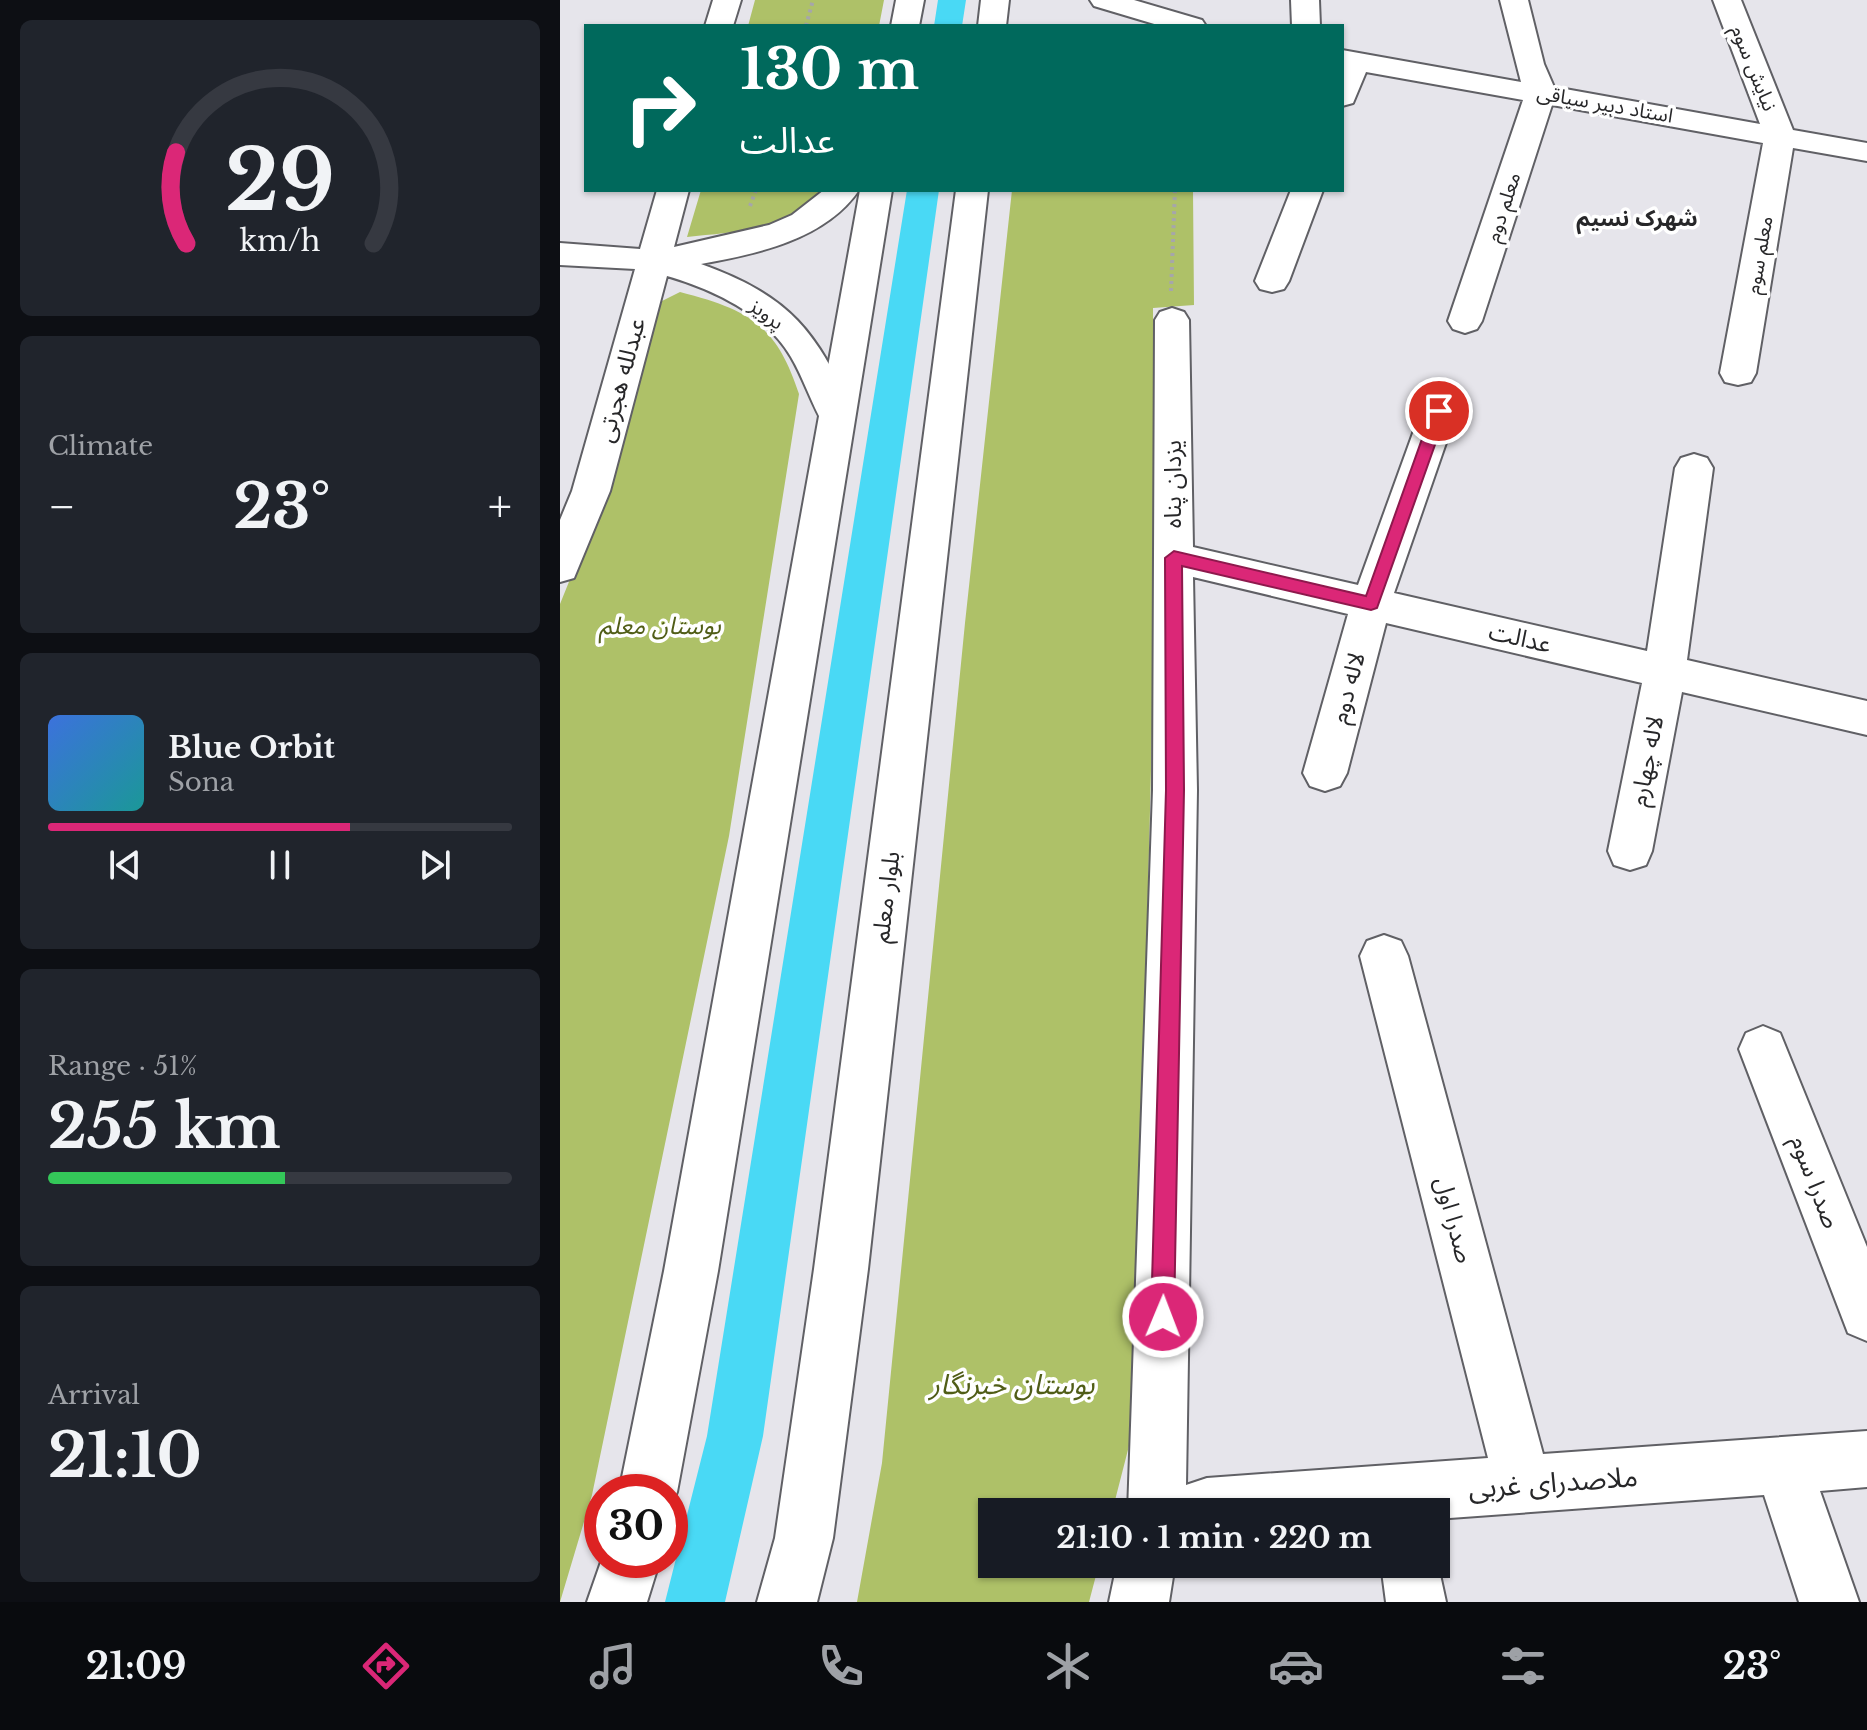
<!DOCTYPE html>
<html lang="en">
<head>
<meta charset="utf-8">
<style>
	body { margin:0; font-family:"Libre Baskerville","Noto Sans Arabic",serif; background:#20242c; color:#f1f3f6; height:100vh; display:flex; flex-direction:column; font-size:30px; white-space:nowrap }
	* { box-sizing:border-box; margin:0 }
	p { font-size:26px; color:#9ea1a6 }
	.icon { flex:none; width:44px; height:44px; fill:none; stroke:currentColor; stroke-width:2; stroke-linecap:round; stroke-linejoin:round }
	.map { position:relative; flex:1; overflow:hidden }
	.drawer { display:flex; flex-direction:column; gap:20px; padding:20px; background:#0d0f14; width:560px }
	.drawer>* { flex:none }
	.top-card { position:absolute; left:24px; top:24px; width:760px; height:168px; border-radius:0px; box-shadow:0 2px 6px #0004; background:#00695c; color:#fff; overflow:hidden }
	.speed { position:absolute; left:24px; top:1474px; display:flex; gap:16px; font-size:40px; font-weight:700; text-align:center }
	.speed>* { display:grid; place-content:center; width:104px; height:104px; border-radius:50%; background:#171b24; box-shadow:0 2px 6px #0004; line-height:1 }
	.speed .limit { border:12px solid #d22; background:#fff; color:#111 }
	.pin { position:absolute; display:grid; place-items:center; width:68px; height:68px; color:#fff; margin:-34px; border:4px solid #fff; border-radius:50%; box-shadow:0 2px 8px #0007 }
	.me { position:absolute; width:88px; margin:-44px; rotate:1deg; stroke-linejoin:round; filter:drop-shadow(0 0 6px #0008) }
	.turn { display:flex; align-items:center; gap:28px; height:168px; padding:0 24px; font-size:36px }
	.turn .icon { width:104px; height:104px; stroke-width:2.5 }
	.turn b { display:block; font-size:56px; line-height:68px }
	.big { font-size:60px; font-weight:700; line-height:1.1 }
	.drawer .card { flex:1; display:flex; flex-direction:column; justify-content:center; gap:12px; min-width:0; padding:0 28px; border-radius:12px; background:#20242c }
	.drawer .dial { align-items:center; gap:0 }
	.dial svg { height:208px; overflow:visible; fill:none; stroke:#363941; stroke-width:7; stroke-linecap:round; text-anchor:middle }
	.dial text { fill:#f1f3f6; stroke:none }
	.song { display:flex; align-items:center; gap:24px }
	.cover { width:96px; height:96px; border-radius:12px; background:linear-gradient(135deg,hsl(220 70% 55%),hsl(180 70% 35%)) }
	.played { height:8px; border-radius:4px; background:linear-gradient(90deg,#db2777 65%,#363941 65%) }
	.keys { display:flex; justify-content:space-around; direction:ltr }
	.heat { display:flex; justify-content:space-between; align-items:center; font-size:44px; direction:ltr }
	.charge { height:12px; border-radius:6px; background:linear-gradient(90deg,#34c759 51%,#363941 0) }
	.trip { position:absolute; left:418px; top:1498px; width:472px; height:80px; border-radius:0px; background:#171b24; box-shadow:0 2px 6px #0004; font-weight:700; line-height:80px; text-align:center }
	.tabs { display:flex; height:128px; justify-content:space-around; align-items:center; background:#090b0e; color:#9ea1a6 }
	.tabs .icon { width:56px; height:56px }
	.tabs .current { color:#db2777 }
	.tabs b { font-size:36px; color:#f1f3f6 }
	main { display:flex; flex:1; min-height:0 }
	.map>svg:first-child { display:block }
</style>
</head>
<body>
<main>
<section class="drawer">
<div class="card dial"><svg viewBox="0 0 100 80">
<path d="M14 69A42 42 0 1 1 86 69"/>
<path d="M14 69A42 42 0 0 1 10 34" stroke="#db2777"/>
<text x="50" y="56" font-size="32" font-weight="700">29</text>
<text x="50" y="72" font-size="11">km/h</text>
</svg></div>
<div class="card"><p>Climate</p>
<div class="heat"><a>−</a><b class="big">23°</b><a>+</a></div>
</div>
<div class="card">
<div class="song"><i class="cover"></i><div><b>Blue Orbit</b><p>Sona</p></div></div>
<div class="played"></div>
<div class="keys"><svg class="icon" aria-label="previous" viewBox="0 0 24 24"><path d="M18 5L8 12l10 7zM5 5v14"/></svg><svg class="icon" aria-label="pause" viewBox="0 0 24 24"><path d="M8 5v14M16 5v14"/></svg><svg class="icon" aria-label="next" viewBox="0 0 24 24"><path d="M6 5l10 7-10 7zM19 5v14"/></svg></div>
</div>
<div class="card"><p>Range · 51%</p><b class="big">255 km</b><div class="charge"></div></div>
<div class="card"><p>Arrival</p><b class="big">21:10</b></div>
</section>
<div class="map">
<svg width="1307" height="1602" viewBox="0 0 1307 1602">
	<rect width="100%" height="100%" fill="#e6e5eb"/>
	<path fill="#aec168" d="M195,0H324L319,26H188Z
		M141,190H267C235,230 174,232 127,237Z
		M452,190H633L634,305L593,308L594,649L582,1133L570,1442L552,1512H432V1564H539L529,1602H297L322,1463L405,623Z
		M120,292C189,310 216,324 239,394L169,836L32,1495L0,1602V604L36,515L102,301Z"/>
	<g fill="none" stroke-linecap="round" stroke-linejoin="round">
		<path fill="#49d9f5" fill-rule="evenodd" d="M378,0H406L402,26H374Z
			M347,190H379L203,1436L165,1602H105L147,1436Z"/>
		<defs>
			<path id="minor" d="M153,0H181L173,26H145Z
				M530,0H574L642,20L646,26H601L534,6Z
				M731,0H759L760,26H732Z
				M940,0H968L984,64L994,87L1200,124L1153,0H1181L1233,130L1307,143V161L1233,148L1196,373L1191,382L1178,385L1165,382L1160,373L1203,143L992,105L922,321L917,329L905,333L893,329L888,321L963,100L806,72L793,103L782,106V50L961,82Z
				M97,190H129L114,247L209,225L232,215L264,190H299C265,240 196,254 141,264C232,297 256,331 295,416L290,425L277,429L264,425C251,403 244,379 231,357C206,314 152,289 107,276L50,491L14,578L0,582V520L12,491L75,269L0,265V243L80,249Z
				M731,190H763L729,281L724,289L712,292L700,289L695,281Z
				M612,308L624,312L629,320L633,547L798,585L861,411L866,402L879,398L892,402L897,411L834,593L1087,651L1115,468L1121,458L1134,454L1147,458L1153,468L1127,660L1307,701V735L1122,692L1092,851L1086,865L1070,870L1054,865L1048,851L1082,683L826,623L787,773L780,786L765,791L750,786L743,773L788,614L633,577L637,790L626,1485L647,1478L928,1458L800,956L807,941L824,935L841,941L848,956L983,1454L1307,1431V1487L1260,1491L1299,1602H1239L1204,1495L876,1519V1512H568L593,790L595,320L600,312Z
				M1203,1026L1220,1033L1307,1247V1341L1288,1333L1179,1049L1186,1033Z
				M876,1556L886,1602H826L821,1564H876Z
				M557,1564H615L609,1602H549Z"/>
			<path id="primary" d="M336,0H364L359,26H331Z
				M421,0H449L446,26H418Z
				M300,190H332L158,1271L117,1492L110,1508V1492H59L104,1271Z
				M396,190H428L308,1269L273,1538L257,1602H197L215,1538L254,1269Z
				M42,1559L100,1560L87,1602H27Z"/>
		</defs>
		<use href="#minor" stroke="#606065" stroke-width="4"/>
		<use href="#primary" stroke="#606065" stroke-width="4"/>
		<path stroke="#a6a6aa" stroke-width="4" stroke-dasharray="3 4" stroke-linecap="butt" d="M246,26L253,0
			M190,206L196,190
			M611,291L615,190"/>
		<use href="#minor" fill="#fff" fill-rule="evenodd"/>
		<use href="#primary" fill="#fff" fill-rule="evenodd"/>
	</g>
	<path fill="#db2777" stroke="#8e194d" stroke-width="2" d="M879,406L887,411L817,608L811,610L622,566L624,790L614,1317L611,1325L603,1328L595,1325L591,1317L606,790L605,558L614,551L806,596L872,411Z"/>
	<g text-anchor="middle" stroke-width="7" stroke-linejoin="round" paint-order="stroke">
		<g font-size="20" fill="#272729" stroke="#fff">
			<text transform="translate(1194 68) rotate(68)" y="7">نیایش سوم</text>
			<text transform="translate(1045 104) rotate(10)" y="7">استاد دبیر سیاقی</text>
			<text transform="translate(943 207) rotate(-72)" y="7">معلم دوم</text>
			<text transform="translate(1199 255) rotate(-80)" y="7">معلم سوم</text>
			<text transform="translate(207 314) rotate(37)" y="7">پرویز</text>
		</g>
		<g font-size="22" font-weight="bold" fill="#272729" stroke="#fff">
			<text x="1077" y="226">شهرک نسیم</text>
		</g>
		<g font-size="24" fill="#272729" stroke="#fff">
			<text transform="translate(61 380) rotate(-75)" y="8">عبدلله هجرتی</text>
			<text transform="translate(613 484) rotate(-90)" y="8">یزدان پناه</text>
			<text transform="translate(960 638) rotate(13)" y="8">عدالت</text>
			<text transform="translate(788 688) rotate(-75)" y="8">لاله دوم</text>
			<text transform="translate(1087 761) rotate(-79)" y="8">لاله چهارم</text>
			<text transform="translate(326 897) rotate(-83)" y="8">بلوار معلم</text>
			<text transform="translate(1255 1182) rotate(69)" y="8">صدرا سوم</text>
			<text transform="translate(894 1220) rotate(75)" y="8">صدرا اول</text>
		</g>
		<g font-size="24" font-style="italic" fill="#505d17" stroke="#fff">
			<text x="100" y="634">بوستان معلم</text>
		</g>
		<g font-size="28" font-style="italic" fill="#505d17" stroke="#fff">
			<text x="452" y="1394">بوستان خبرنگار</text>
		</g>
		<g font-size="28" fill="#272729" stroke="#fff">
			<text transform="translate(993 1482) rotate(-4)" y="10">ملاصدرای غربی</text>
		</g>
	</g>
</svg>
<div class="speed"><div class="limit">30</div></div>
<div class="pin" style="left:879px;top:411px;background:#d93025"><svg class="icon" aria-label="arrive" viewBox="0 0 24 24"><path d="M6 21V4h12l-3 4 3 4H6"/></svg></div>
<svg class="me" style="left:603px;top:1317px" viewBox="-20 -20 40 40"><circle r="17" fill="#db2777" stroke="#fff" stroke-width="3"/><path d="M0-11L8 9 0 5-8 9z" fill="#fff"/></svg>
<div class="trip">21:10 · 1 min · 220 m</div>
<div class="top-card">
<div class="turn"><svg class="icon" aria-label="right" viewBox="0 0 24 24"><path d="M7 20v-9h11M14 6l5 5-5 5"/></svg><div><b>130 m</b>عدالت</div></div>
</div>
</div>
</main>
<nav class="tabs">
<b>21:09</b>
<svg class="icon current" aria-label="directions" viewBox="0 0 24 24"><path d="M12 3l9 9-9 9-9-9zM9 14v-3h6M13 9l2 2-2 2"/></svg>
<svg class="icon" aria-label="music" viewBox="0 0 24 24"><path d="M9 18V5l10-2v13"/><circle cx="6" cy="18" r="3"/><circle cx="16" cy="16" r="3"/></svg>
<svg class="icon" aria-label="phone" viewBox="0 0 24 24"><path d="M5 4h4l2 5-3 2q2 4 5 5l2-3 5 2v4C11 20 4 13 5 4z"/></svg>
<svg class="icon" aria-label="climate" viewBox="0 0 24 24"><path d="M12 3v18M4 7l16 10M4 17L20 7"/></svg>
<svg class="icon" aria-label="car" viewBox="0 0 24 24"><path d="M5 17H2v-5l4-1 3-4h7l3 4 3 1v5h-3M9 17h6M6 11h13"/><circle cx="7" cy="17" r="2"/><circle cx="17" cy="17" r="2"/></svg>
<svg class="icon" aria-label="filters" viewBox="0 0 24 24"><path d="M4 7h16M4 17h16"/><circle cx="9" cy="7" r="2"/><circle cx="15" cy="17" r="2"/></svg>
<b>23°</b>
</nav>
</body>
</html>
